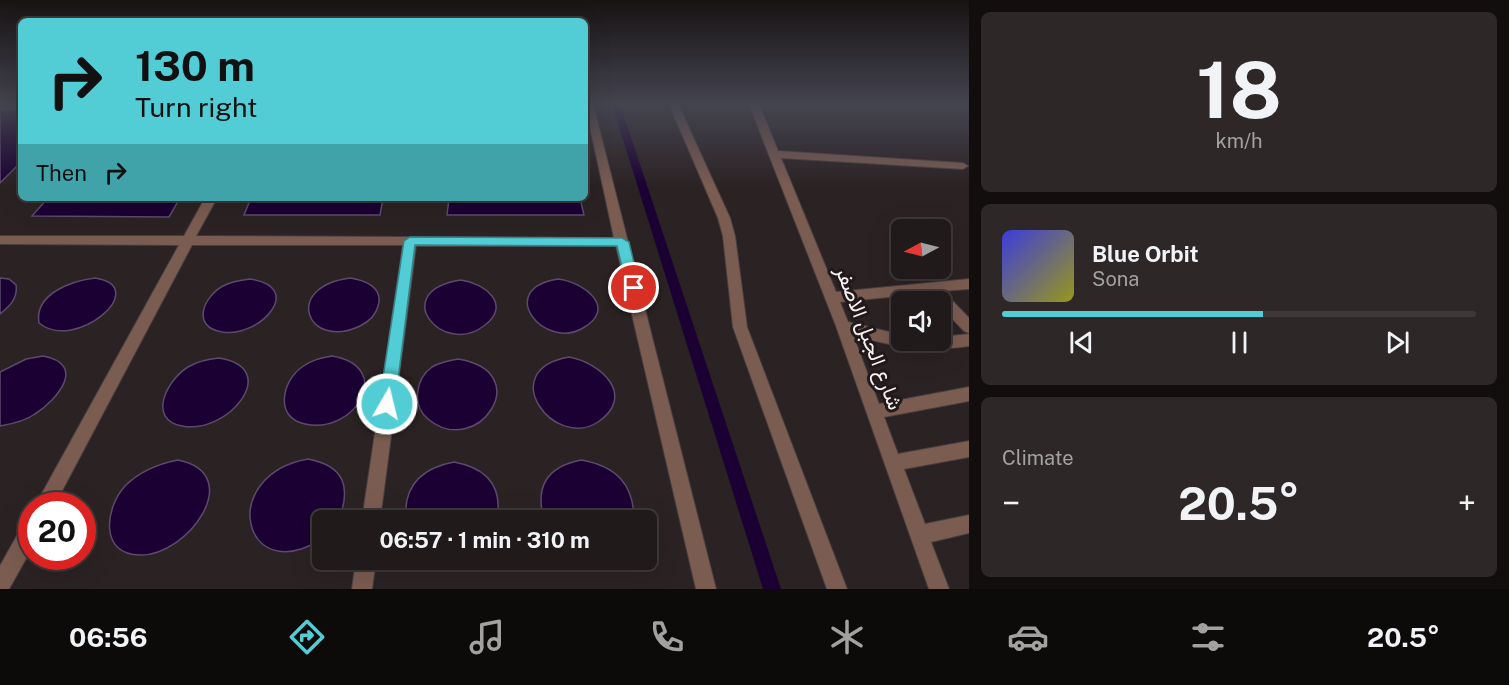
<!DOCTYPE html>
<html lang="en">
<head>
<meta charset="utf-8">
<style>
	body { margin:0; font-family:"Public Sans",Vazirmatn,sans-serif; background:#2d2727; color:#f1f3f6; height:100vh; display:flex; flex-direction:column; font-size:22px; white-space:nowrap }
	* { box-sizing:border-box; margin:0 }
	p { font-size:20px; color:#a2a1a2 }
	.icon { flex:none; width:33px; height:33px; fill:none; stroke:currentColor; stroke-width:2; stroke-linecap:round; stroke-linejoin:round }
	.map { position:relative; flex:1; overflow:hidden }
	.details { display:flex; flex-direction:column; gap:12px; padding:12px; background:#120e0e; width:540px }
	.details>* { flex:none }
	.hud { position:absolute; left:18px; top:18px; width:570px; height:183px; border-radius:9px; box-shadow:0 6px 24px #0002,0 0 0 2px #3d3839; background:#52ccd5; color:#111; overflow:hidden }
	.needle { width:39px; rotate:263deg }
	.buttons { position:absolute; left:891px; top:219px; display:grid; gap:12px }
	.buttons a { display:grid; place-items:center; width:60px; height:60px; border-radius:9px; background:#201a1a; box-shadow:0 6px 24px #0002,0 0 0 2px #3d3839; font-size:30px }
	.speed { position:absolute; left:18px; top:492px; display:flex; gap:12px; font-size:30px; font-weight:700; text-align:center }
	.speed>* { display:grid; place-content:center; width:78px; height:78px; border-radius:50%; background:#201a1a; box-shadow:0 6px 24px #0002,0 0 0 2px #3d3839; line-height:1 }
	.speed .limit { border:9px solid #d22; background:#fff; color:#111 }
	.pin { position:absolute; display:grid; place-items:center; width:51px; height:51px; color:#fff; margin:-26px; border:3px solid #fff; border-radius:50%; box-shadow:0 2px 6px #0007 }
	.me { position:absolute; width:66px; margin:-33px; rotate:8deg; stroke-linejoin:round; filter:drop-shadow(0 0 4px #0008) }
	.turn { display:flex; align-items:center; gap:21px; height:126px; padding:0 18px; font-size:27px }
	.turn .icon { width:78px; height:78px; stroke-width:2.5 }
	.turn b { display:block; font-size:42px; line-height:51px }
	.then { display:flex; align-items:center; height:57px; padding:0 18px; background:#0003; gap:12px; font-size:22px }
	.big { font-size:45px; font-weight:700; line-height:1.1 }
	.details .tile { flex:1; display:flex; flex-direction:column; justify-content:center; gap:9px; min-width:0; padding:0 21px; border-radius:9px; background:#2d2727 }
	.details .dial { align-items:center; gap:0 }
	.dial b { font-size:78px; line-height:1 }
	.song { display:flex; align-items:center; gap:18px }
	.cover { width:72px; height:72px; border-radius:9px; background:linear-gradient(135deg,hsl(240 70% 55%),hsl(60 70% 35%)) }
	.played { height:6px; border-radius:3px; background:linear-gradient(90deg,#52ccd5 55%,#3d3839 55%) }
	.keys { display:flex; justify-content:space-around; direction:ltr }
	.heat { display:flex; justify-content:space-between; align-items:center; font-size:33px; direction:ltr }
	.trip { position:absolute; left:312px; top:510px; width:345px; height:60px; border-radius:9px; background:#201a1a; box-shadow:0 6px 24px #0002,0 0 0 2px #3d3839; font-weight:700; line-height:60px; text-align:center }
	.tab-bar { display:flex; height:96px; justify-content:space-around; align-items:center; background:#0d0a0a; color:#a2a1a2 }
	.tab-bar .icon { width:42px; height:42px }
	.tab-bar .active { color:#52ccd5 }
	.tab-bar b { font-size:27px; color:#f1f3f6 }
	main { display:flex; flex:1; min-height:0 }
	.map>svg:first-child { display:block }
</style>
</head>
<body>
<main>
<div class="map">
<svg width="969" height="589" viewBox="0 0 969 589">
	<rect width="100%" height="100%" fill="#2b2223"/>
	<path fill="#1b0034" stroke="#5e496d" stroke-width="1.5" d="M0,109H21V162L0,183Z
		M48,198H180L169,217L32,216Z
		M251,198H383L380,215H244Z
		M449,198H580L584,215H447Z
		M0,278L9,279L16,285C18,298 10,306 0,314Z
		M95,278C153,287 75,353 39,323C34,294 71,281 95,278Z
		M350,278C364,280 384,287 378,306C376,315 368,322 360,326C307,351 282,287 350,278Z
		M250,279C306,287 260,338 222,332C191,327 203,297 223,286C232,281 241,280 250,279Z
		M558,279C584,282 618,308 583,328C544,351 494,289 558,279Z
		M461,280C484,283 512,304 485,325C443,359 387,291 461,280Z
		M43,356C87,364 58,399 35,414C25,421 12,424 0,426V372L26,359Z
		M332,356C396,367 355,435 305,424C274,418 282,381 302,367C311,360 321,358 332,356Z
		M569,357C602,363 636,396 598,422C554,451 494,370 569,357Z
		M219,358C283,368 228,435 182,426C146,419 168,379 188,367C198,361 208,359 219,358Z
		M458,359C538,372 477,460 428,419C412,406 415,379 432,367C440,362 449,361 458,359Z
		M308,459C345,466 351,487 339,520H322V539C242,589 217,475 308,459Z
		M178,460C247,474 188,556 140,555C99,555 105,508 125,486C140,471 157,464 178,460Z
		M581,460C616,466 634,484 634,520H544C535,487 546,467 581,460Z
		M454,462C487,468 503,486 497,520H406C403,486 422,468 454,462Z"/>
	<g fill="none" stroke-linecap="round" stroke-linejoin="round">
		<path fill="#1b0034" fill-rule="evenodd" d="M612,104H620L781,589H763Z"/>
		<defs>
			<path id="minor" d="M585,104H593L716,589H696L616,246H416L380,520H362L403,245H192L54,506H35L179,245L0,244V236H184L205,198H217L196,236L614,238Z
				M669,104H678L730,218L735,236L747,327L847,589H827L733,327L723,236L718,218Z
				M749,104H759L778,151L963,163L968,166L963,169L781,158L836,292L969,279V289L943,291L969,318V333L964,331L940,306V302H937L929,293L840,302L848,322L902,335V340H940V337L969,334V346C928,352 893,347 853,335L879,404L969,387V401L884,417L898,454L969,441V457L904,469L925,524L969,515V533L931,542L949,589H929L836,326Z
				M32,519V548L9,589H0V566L25,521Z
				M356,560H376L372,589H352Z"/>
		</defs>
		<use href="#minor" stroke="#483f40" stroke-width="2"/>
		<use href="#minor" fill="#7b5c51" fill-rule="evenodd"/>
	</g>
	<linearGradient id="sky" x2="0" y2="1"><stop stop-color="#181313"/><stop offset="0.56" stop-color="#444450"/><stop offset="1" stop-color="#444450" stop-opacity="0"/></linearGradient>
	<rect width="969" height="187" fill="url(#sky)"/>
	<path fill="#52ccd5" stroke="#35858a" stroke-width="1.5" d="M410,237L622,238L629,242L640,288L634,293L627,288L617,246L415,245L395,404L393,409L387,411L382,409L379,404L404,241Z"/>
	<g text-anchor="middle" stroke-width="6" stroke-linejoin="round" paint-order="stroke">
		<g font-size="21" fill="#f9f2f3" stroke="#21191a">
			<text transform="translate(869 338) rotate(69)" y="7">شارع الجبل الاصفر</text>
		</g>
	</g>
</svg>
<div class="buttons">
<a><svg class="needle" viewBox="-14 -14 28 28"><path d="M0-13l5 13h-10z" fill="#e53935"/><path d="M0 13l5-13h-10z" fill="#a2a1a2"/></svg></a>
<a><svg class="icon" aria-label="sound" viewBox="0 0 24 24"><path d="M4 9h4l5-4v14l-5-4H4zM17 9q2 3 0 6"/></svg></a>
</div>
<div class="speed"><div class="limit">20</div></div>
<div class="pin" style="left:634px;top:288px;background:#d93025"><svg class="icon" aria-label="arrive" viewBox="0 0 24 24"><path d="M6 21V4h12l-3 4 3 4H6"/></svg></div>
<svg class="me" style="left:387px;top:404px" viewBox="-20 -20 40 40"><circle r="17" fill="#52ccd5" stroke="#fff" stroke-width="3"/><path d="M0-11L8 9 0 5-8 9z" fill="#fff"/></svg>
<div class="trip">06:57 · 1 min · 310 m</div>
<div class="hud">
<div class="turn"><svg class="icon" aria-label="right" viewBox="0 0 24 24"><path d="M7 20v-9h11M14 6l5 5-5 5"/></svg><div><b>130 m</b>Turn right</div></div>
<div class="then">Then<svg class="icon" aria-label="right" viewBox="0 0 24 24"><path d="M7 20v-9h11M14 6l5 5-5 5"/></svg></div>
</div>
</div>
<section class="details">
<div class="tile dial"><b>18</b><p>km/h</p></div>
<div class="tile">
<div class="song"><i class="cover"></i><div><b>Blue Orbit</b><p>Sona</p></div></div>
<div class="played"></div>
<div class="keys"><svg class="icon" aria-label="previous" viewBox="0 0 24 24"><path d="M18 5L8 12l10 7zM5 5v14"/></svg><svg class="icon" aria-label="pause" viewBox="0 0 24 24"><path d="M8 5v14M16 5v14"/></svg><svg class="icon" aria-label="next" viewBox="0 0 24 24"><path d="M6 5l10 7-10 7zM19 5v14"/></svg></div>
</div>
<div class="tile"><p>Climate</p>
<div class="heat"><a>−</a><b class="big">20.5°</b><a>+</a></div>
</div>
</section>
</main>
<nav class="tab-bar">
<b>06:56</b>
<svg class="icon active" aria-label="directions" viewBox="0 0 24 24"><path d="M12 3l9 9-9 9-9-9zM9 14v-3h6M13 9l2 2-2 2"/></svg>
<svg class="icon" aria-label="music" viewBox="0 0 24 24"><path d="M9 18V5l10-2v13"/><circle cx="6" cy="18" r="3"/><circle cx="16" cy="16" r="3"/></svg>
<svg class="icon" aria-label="phone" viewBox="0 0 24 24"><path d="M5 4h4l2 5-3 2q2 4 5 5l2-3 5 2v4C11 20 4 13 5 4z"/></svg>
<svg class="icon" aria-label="climate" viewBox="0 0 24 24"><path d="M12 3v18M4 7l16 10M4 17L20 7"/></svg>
<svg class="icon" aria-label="car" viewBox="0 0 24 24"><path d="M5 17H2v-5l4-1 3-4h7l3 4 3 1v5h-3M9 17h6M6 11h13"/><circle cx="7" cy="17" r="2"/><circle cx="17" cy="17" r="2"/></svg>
<svg class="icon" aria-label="filters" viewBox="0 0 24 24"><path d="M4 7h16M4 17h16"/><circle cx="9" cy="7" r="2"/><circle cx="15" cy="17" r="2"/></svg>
<b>20.5°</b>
</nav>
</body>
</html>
